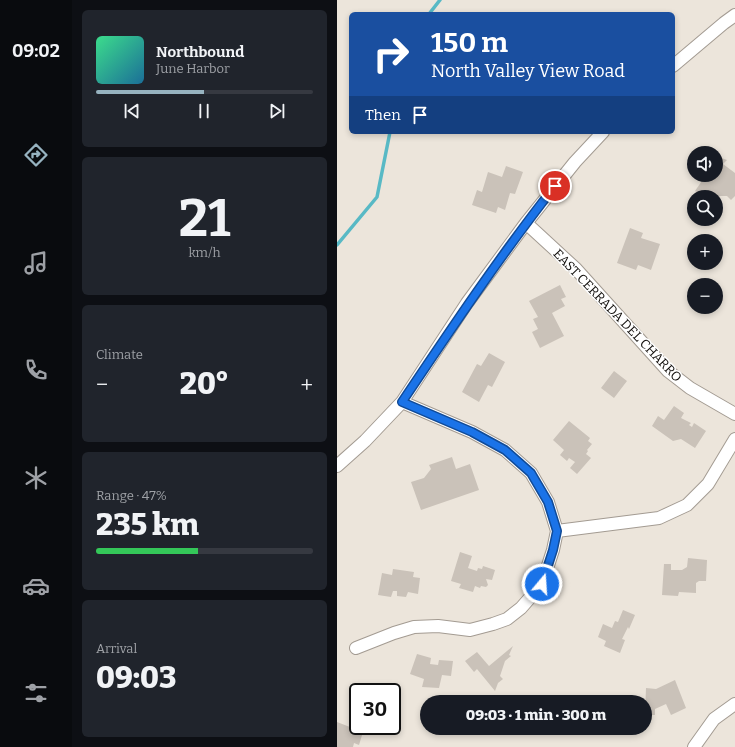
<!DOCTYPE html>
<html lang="en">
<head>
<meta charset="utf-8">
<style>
	body { margin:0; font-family:Bitter,serif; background:#20242c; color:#f1f3f6; height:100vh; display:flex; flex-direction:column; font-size:15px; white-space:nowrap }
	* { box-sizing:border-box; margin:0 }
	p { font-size:13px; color:#9ea1a6 }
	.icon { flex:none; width:22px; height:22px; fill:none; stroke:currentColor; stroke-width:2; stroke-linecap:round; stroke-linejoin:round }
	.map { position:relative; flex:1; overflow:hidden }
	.details { display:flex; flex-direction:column; gap:10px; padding:10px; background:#0d0f14; width:265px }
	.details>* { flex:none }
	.banner { position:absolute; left:12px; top:12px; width:326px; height:122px; border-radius:6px; box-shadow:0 2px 6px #0003; background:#1a4fa0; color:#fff; overflow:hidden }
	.buttons { position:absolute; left:350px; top:146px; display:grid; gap:8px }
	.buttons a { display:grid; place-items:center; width:36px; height:36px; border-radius:50%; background:#171b24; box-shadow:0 2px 6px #0003; font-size:20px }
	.speed { position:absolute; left:12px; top:683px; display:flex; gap:8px; font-size:20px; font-weight:700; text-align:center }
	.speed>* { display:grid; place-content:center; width:52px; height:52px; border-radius:50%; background:#171b24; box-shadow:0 2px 6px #0003; line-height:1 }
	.speed .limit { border:2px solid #111; border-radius:6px; background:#fff; color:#111 }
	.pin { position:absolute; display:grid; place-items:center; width:34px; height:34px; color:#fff; margin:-17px; border:2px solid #fff; border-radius:50%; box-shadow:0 1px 4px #0007 }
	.me { position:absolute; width:44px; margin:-22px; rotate:18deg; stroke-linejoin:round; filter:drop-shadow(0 0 3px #0008) }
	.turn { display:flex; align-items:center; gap:14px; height:84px; padding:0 16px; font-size:18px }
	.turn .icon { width:52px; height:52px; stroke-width:2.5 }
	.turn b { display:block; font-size:28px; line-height:34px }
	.then { display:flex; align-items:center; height:38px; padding:0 16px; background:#0003; gap:8px; font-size:15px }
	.big { font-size:30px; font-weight:800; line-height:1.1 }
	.details .widget { flex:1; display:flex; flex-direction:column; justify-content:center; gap:6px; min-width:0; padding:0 14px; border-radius:6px; background:#20242c }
	.details .dial { align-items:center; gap:0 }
	.dial b { font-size:52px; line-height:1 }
	.song { display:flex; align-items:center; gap:12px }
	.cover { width:48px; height:48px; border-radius:6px; background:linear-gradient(135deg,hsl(150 70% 55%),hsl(200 70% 35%)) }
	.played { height:4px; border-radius:2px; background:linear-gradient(90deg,#97b3c0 50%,#363941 50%) }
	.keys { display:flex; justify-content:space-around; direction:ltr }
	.heat { display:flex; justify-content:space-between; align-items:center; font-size:22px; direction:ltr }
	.charge { height:6px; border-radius:3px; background:linear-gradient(90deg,#34c759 47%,#363941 0) }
	.trip { position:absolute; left:83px; top:695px; width:232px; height:40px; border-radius:20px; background:#171b24; box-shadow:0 2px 6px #0003; font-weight:800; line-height:40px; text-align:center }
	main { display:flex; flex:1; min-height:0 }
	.tabs { display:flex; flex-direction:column; width:72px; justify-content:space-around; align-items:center; background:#090b0e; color:#9ea1a6 }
	.tabs .icon { width:28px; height:28px }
	.tabs .current { color:#97b3c0 }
	.tabs b { font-size:18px; color:#f1f3f6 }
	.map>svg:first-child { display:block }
</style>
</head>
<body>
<main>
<nav class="tabs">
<b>09:02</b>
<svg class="icon current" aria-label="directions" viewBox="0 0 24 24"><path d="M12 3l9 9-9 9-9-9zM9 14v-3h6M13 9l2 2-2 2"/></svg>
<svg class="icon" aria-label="music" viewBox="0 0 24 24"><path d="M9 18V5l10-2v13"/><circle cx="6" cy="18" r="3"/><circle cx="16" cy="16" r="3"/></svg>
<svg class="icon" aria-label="phone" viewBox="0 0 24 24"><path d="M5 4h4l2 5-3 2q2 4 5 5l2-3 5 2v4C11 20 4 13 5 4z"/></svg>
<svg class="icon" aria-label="climate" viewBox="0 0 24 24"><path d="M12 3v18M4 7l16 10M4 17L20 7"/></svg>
<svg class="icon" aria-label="car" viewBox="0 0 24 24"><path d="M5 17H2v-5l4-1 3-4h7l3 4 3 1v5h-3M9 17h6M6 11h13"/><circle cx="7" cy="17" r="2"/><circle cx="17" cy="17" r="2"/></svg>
<svg class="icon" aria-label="filters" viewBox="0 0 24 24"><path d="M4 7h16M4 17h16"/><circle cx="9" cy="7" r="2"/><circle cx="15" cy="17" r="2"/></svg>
</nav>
<section class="details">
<div class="widget">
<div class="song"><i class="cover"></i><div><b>Northbound</b><p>June Harbor</p></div></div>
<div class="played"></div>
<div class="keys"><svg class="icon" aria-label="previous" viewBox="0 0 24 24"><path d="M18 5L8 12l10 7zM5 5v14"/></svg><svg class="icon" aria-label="pause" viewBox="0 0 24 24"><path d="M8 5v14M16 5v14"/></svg><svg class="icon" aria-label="next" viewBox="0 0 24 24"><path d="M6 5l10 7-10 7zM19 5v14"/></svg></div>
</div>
<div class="widget dial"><b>21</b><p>km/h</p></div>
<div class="widget"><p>Climate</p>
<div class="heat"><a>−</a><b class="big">20°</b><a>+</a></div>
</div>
<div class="widget"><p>Range · 47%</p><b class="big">235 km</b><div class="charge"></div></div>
<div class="widget"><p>Arrival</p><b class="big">09:03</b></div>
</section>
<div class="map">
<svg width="398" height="747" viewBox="0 0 398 747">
	<rect width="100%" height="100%" fill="#ece5db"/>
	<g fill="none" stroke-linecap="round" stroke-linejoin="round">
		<path stroke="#58b9c5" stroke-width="3.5" d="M92,14L103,0
			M0,245L40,197L53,132"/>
	</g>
	<path fill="#cac2b9" d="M379,156L390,160L386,164L398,173V196L394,200L390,196H383L379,201V197H367L358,191L369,175H379Z
		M169,166L186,172L178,194L173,193L168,210L161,207L159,213L135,205L140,190L145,192L151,172L165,177Z
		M293,228L306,233L304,238L323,244L314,270L301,265L299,270L280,263Z
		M223,285L229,297L224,299L228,306L215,313L227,336L203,348L195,332L201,329L196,319L201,317L192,301Z
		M152,353L168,362L155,387L151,385L142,402L125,392L140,364L144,366Z
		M277,371L290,381L277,398L264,388Z
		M337,406L347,413L344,418L354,423L352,425L355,427L357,423L369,431L358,448L344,439L336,441L315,426L321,416L327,420Z
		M232,421L253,438L251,441L255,444L250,450L251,451L249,454L254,458L240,474L233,468L238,462L232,458L230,461L223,455L227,450L216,440Z
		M115,457L119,469L133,464L142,490L84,510L74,482L87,478L94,469L92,465Z
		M123,552L135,556L131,568L140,571L141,568L145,569L146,566L158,570L155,580L149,579L151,585L149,587L144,586L143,588L138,586L136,592L122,588L124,584L114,581Z
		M351,558L370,560L369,581H362L359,583V593L342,592L341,596L325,595L327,564H334V570H345L350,567Z
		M56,569L77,572L76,577L83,578L81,594L71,592L69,597L60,596V591H56L54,597L41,595L45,573L55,575Z
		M286,610L298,615L292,629L291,627L285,639L288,640L283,653L267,646L269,641L261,637L266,624L275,628L278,621L281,622Z
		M176,646L172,655L174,656L168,661L163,676L166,679L161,683L158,691L140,669L137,672L128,661L140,652L152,666Z
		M80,654L94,658L93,664L101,665L102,660L116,661L114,676L105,675L102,688L85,687L87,679L73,674Z
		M338,680L349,708L334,715L329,704L318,709V715H308L309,688L319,689Z
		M0,722L26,732L22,745L17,743L16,747H0Z"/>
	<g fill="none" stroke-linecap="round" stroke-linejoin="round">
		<defs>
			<path id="minor" d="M336,66L387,23L398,15
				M189,223L239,269L331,371L353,388L398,414
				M0,466L28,441L65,402L130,303L189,223L238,162L266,132
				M220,531L322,518L350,505L371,484L398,439
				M19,648L57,633L77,627L101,626L133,630L156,624L170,619L184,608L205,584L216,550L220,531L211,502L194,473L168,450L135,432L65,402
				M357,747L377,719L398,704"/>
		</defs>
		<use href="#minor" stroke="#a39b92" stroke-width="14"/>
		<use href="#minor" stroke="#fff" stroke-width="12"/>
	</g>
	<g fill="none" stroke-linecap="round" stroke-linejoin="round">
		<defs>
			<path id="route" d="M205,584L216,550L220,531L211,502L194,473L168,450L135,432L65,402C114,329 163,256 218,186"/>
		</defs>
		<use href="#route" stroke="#114b97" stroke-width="10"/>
		<use href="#route" stroke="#1a73e8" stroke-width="7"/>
	</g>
	<g text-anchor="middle" stroke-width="3" stroke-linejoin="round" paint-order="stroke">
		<g font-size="13" fill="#0e0b08" stroke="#fff">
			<text transform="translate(281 315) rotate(46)" y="5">EAST CERRADA DEL CHARRO</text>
		</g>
	</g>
</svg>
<div class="buttons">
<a><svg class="icon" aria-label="sound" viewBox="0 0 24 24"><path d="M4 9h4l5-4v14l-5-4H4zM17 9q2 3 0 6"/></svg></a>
<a><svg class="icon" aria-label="search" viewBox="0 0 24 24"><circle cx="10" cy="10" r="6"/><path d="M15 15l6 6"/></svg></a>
<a>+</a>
<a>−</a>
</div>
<div class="speed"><div class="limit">30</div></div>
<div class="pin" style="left:218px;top:186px;background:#d93025"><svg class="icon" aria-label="arrive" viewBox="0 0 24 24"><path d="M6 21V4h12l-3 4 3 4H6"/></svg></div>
<svg class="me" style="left:205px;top:584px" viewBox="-20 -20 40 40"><circle r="17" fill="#1a73e8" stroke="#fff" stroke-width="3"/><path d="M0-11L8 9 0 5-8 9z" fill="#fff"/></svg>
<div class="trip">09:03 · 1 min · 300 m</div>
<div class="banner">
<div class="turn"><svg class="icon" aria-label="right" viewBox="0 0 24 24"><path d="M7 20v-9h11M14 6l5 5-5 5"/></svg><div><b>150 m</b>North Valley View Road</div></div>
<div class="then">Then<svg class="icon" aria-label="arrive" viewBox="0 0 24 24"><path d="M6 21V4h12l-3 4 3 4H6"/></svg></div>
</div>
</div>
</main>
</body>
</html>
